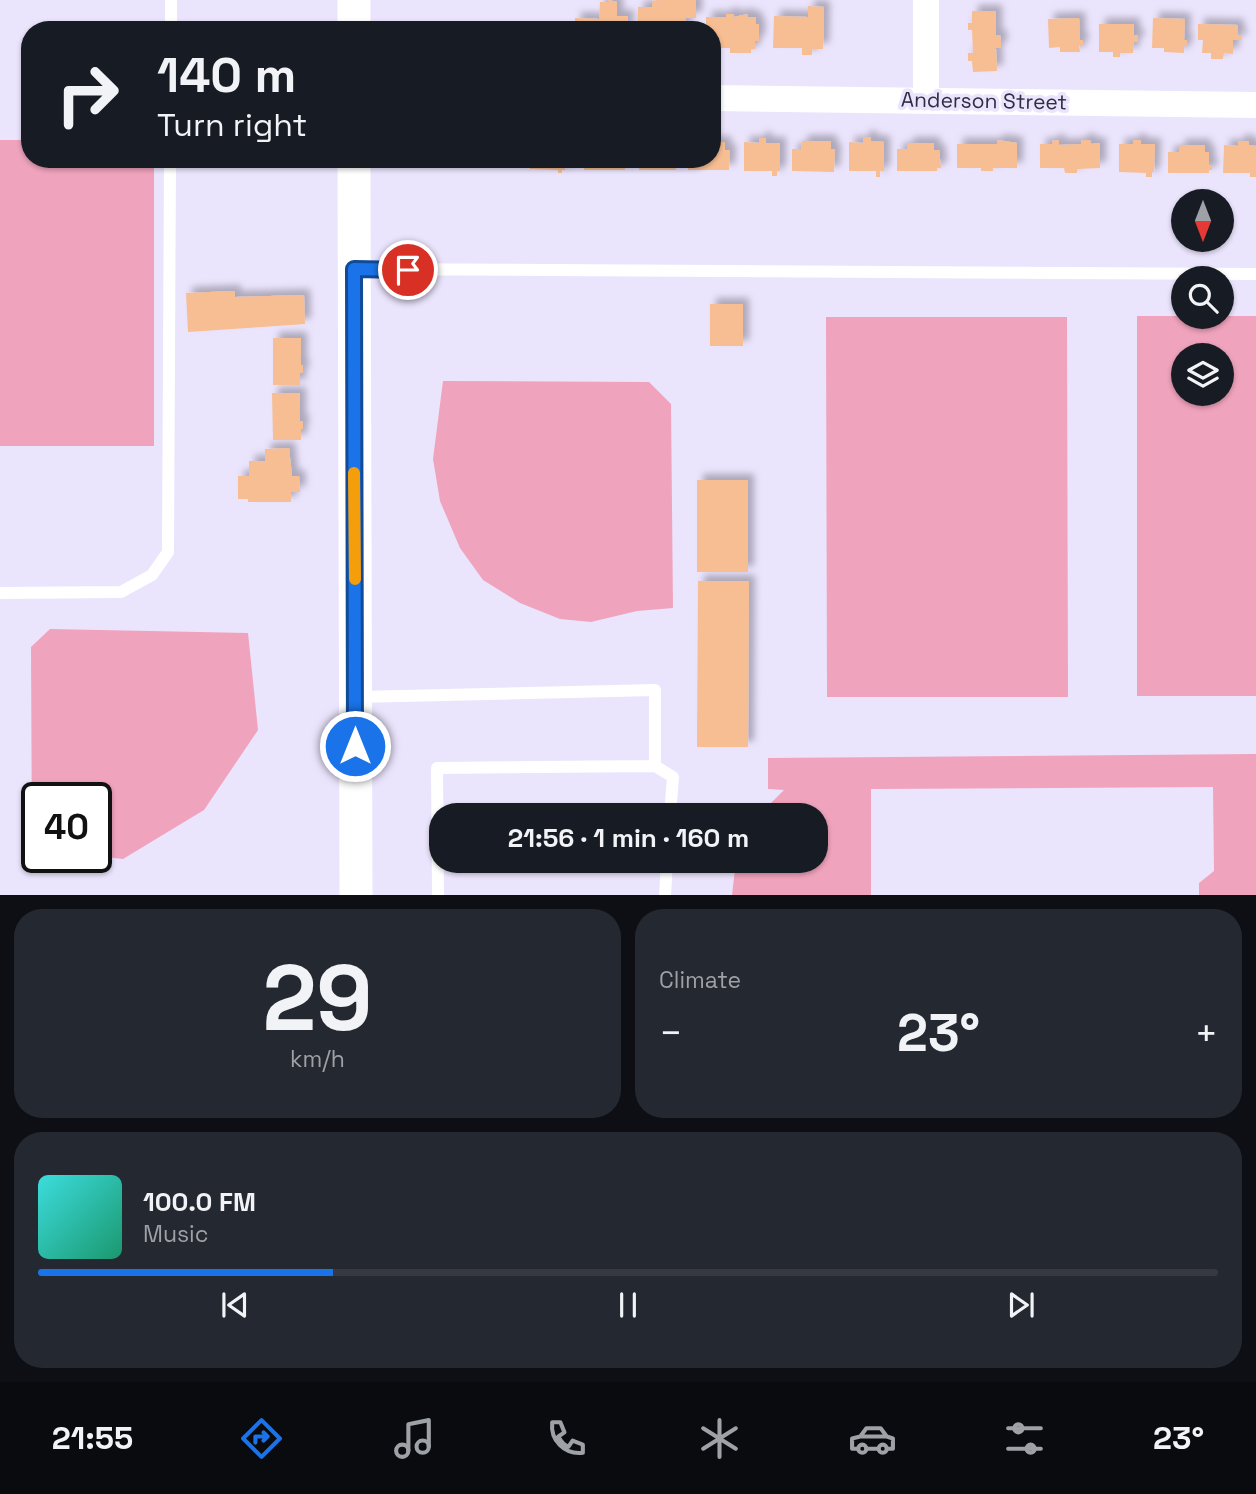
<!DOCTYPE html>
<html lang="en">
<head>
<meta charset="utf-8">
<style>
	body { margin:0; font-family:"Space Grotesk",sans-serif; background:#242831; color:#f1f3f6; height:100vh; display:flex; flex-direction:column; font-size:26px; white-space:nowrap }
	* { box-sizing:border-box; margin:0 }
	p { font-size:23px; color:#9ea1a6 }
	.icon { flex:none; width:38px; height:38px; fill:none; stroke:currentColor; stroke-width:2; stroke-linecap:round; stroke-linejoin:round }
	.map { position:relative; height:895px; overflow:hidden }
	.sheet { display:flex; flex-direction:column; gap:14px; padding:14px; background:#0d0f14; flex:1 }
	.sheet>* { flex:none }
	.hud { position:absolute; left:21px; top:21px; width:700px; height:147px; border-radius:28px; box-shadow:0 2px 5px #0004; background:#171b24; color:#f1f3f6; overflow:hidden }
	.needle { width:46px; rotate:180deg }
	.fabs { position:absolute; left:1171px; top:189px; display:grid; gap:14px }
	.fabs a { display:grid; place-items:center; width:63px; height:63px; border-radius:50%; background:#171b24; box-shadow:0 2px 5px #0004; font-size:35px }
	.speed { position:absolute; left:21px; top:782px; display:flex; gap:14px; font-size:35px; font-weight:700; text-align:center }
	.speed>* { display:grid; place-content:center; width:91px; height:91px; border-radius:50%; background:#171b24; box-shadow:0 2px 5px #0004; line-height:1 }
	.speed .limit { border:4px solid #111; border-radius:10px; background:#fff; color:#111 }
	.pin { position:absolute; display:grid; place-items:center; width:60px; height:60px; color:#fff; margin:-30px; border:4px solid #fff; border-radius:50%; box-shadow:0 2px 7px #0007 }
	.me { position:absolute; width:77px; margin:-38px; rotate:0deg; stroke-linejoin:round; filter:drop-shadow(0 0 5px #0008) }
	.turn { display:flex; align-items:center; gap:24px; height:147px; padding:0 21px; font-size:32px }
	.turn .icon { width:91px; height:91px; stroke-width:2.5 }
	.turn b { display:block; font-size:49px; line-height:60px }
	.big { font-size:52px; font-weight:700; line-height:1.1 }
	.sheet .widget { flex:1; display:flex; flex-direction:column; justify-content:center; gap:10px; min-width:0; padding:0 24px; border-radius:28px; background:#242831 }
	.sheet .dial { align-items:center; gap:0 }
	.dial b { font-size:91px; line-height:1 }
	.song { display:flex; align-items:center; gap:21px }
	.cover { width:84px; height:84px; border-radius:10px; background:linear-gradient(135deg,hsl(180 70% 55%),hsl(160 70% 35%)) }
	.played { height:7px; border-radius:4px; background:linear-gradient(90deg,#1a73e8 25%,#363941 25%) }
	.keys { display:flex; justify-content:space-around; direction:ltr }
	.heat { display:flex; justify-content:space-between; align-items:center; font-size:38px; direction:ltr }
	.sheet .tiles { flex:1; display:grid; gap:14px; grid-template-columns:1fr 1fr }
	.widget:last-child { grid-column:span 2 }
	.trip { position:absolute; left:429px; top:803px; width:399px; height:70px; border-radius:28px; background:#171b24; box-shadow:0 2px 5px #0004; font-weight:700; line-height:70px; text-align:center }
	.dock { display:flex; height:112px; justify-content:space-around; align-items:center; background:#090b0e; color:#9ea1a6 }
	.dock .icon { width:49px; height:49px }
	.dock .selected { color:#1a73e8 }
	.dock b { font-size:32px; color:#f1f3f6 }
	.map>svg:first-child { display:block }
</style>
</head>
<body>
<div class="map">
<svg width="1256" height="896" viewBox="0 0 1256 896">
	<defs>
		<filter id="shadow"><feDropShadow dx="6" dy="-6" stdDeviation="3.5" flood-color="#0004"/></filter>
	</defs>
	<rect width="100%" height="100%" fill="#ebe4fd"/>
	<path fill="#f0a3bc" fill-rule="evenodd" d="M0,140H30V159H154V446H0Z
		M1137,316H1256V696H1137ZM1222,355V394H1183V355Z
		M826,317H1067L1068,697H827Z
		M443,381L649,382L671,404L673,608L637,611L591,622L560,619L520,603L483,580L460,548L440,501L433,459Z
		M50,629L248,633L258,730L204,810L123,859L96,856V798H37V850H32L31,647Z
		M1256,754V895H1199V883L1214,871L1213,787L871,789V895H732L736,861H816V816L759,815L784,790L768,789V758Z"/>
	<path fill="#f7be93" filter="url(#shadow)" d="M608,0L617,2V16H628V30H575V18L599,19L600,2H608Z
		M696,0V18H686V30H637L638,7H652V1L659,0Z
		M808,6L824,7L823,49H812V55H802V48H773L774,16L808,17Z
		M972,11H996V36L1000,35L1001,41V48H996L997,71L973,72L972,61H968V53H973L972,30H968V23H972Z
		M726,14H734V17L748,14V17H756V24H759V41H755V49H751V53H730V48H712V30H706V17H726Z
		M1079,18L1080,40H1083V45H1079L1080,52H1060V47L1049,48L1048,19Z
		M1153,18L1185,19L1184,40H1187V46H1184V53L1164,52V48H1152Z
		M1099,24H1134V35H1138V42H1134L1133,53H1120V57H1113V52H1099Z
		M1198,24L1238,25V35H1241V40H1233V54L1224,53L1223,59H1211V53H1202L1203,40H1198Z
		M863,137H871V141L884,142V171H880V177H876V171H849V142L863,143Z
		M759,138H766V143H780V171H777V176H772V171H744V142L759,143Z
		M997,140L1017,143V168H993V171H981V168H957V144H997Z
		M1059,140V145L1081,144V140H1090L1091,144L1100,143V168L1077,169V173H1065L1064,168H1040V144H1052V141Z
		M1133,140H1141V144H1155L1154,172H1152V177H1146V173L1119,172V144H1133Z
		M802,141H831V149H835L834,172L792,171V149H801Z
		M1238,141H1249V145L1256,146V177H1250V173H1223L1224,145L1238,146Z
		M712,142H725V150H730L729,170H688V159H712Z
		M907,143H934V150H939L941,168H937V171H897V149H907Z
		M1179,145H1205V152H1209V165H1212V170H1209V173H1168V152H1179Z
		M530,159H565V170H562V173H558V170L530,169Z
		M584,159H625V162H629V167H625V170H584Z
		M640,159H676V170H639Z
		M235,291V297L304,295L305,324L188,332L186,293Z
		M710,304H743V346H710Z
		M273,338H301V365H303V373H300V385H273Z
		M272,393H300V421H303V429H301V440H273Z
		M289,448L292,476H299L300,492H291V502H248V499H238V476H249V461H265V449Z
		M697,480H748V572H697Z
		M698,581H749L748,747H697Z"/>
	<g fill="none" stroke-linecap="round" stroke-linejoin="round">
		<path stroke="#fff" stroke-width="12" d="M171,30V0
			M357,269L1256,274
			M0,593L121,592L152,575L168,552L170,159
			M357,697L655,690V766L673,777L670,816
			M438,896L437,768L655,766
			M665,896L667,861"/>
		<path stroke="#fff" stroke-width="26" d="M926,0V99
			M712,98L1256,105"/>
		<path stroke="#fff" stroke-width="33" d="M354,30V0
			M354,159L356,896"/>
	</g>
	<g fill="none" stroke-linecap="round" stroke-linejoin="round">
		<defs>
			<path id="route" d="M355,746L354,269L408,270"/>
		</defs>
		<use href="#route" stroke="#114b97" stroke-width="18"/>
		<use href="#route" stroke="#1a73e8" stroke-width="12"/>
		<path stroke="#f59e0b" stroke-width="12" d="M354,473L355,579"/>
	</g>
	<g text-anchor="middle" stroke-width="7" stroke-linejoin="round" paint-order="stroke">
		<g font-size="21" fill="#332b43" stroke="#ebe4fd">
			<text transform="translate(984 101) rotate(1)" y="7">Anderson Street</text>
		</g>
	</g>
</svg>
<div class="fabs">
<a><svg class="needle" viewBox="-14 -14 28 28"><path d="M0-13l5 13h-10z" fill="#e53935"/><path d="M0 13l5-13h-10z" fill="#9ea1a6"/></svg></a>
<a><svg class="icon" aria-label="search" viewBox="0 0 24 24"><circle cx="10" cy="10" r="6"/><path d="M15 15l6 6"/></svg></a>
<a><svg class="icon" aria-label="layers" viewBox="0 0 24 24"><path d="M12 4l9 5-9 5-9-5zM3 14l9 5 9-5"/></svg></a>
</div>
<div class="speed"><div class="limit">40</div></div>
<div class="pin" style="left:408px;top:270px;background:#d93025"><svg class="icon" aria-label="arrive" viewBox="0 0 24 24"><path d="M6 21V4h12l-3 4 3 4H6"/></svg></div>
<svg class="me" style="left:355px;top:746px" viewBox="-20 -20 40 40"><circle r="17" fill="#1a73e8" stroke="#fff" stroke-width="3"/><path d="M0-11L8 9 0 5-8 9z" fill="#fff"/></svg>
<div class="trip">21:56 · 1 min · 160 m</div>
<div class="hud">
<div class="turn"><svg class="icon" aria-label="right" viewBox="0 0 24 24"><path d="M7 20v-9h11M14 6l5 5-5 5"/></svg><div><b>140 m</b>Turn right</div></div>
</div>
</div>
<section class="sheet">
<div class="tiles">
<div class="widget dial"><b>29</b><p>km/h</p></div>
<div class="widget"><p>Climate</p>
<div class="heat"><a>−</a><b class="big">23°</b><a>+</a></div>
</div>
<div class="widget">
<div class="song"><i class="cover"></i><div><b>100.0 FM</b><p>Music</p></div></div>
<div class="played"></div>
<div class="keys"><svg class="icon" aria-label="previous" viewBox="0 0 24 24"><path d="M18 5L8 12l10 7zM5 5v14"/></svg><svg class="icon" aria-label="pause" viewBox="0 0 24 24"><path d="M8 5v14M16 5v14"/></svg><svg class="icon" aria-label="next" viewBox="0 0 24 24"><path d="M6 5l10 7-10 7zM19 5v14"/></svg></div>
</div>
</div>
</section>
<nav class="dock">
<b>21:55</b>
<svg class="icon selected" aria-label="directions" viewBox="0 0 24 24"><path d="M12 3l9 9-9 9-9-9zM9 14v-3h6M13 9l2 2-2 2"/></svg>
<svg class="icon" aria-label="music" viewBox="0 0 24 24"><path d="M9 18V5l10-2v13"/><circle cx="6" cy="18" r="3"/><circle cx="16" cy="16" r="3"/></svg>
<svg class="icon" aria-label="phone" viewBox="0 0 24 24"><path d="M5 4h4l2 5-3 2q2 4 5 5l2-3 5 2v4C11 20 4 13 5 4z"/></svg>
<svg class="icon" aria-label="climate" viewBox="0 0 24 24"><path d="M12 3v18M4 7l16 10M4 17L20 7"/></svg>
<svg class="icon" aria-label="car" viewBox="0 0 24 24"><path d="M5 17H2v-5l4-1 3-4h7l3 4 3 1v5h-3M9 17h6M6 11h13"/><circle cx="7" cy="17" r="2"/><circle cx="17" cy="17" r="2"/></svg>
<svg class="icon" aria-label="filters" viewBox="0 0 24 24"><path d="M4 7h16M4 17h16"/><circle cx="9" cy="7" r="2"/><circle cx="15" cy="17" r="2"/></svg>
<b>23°</b>
</nav>
</body>
</html>
